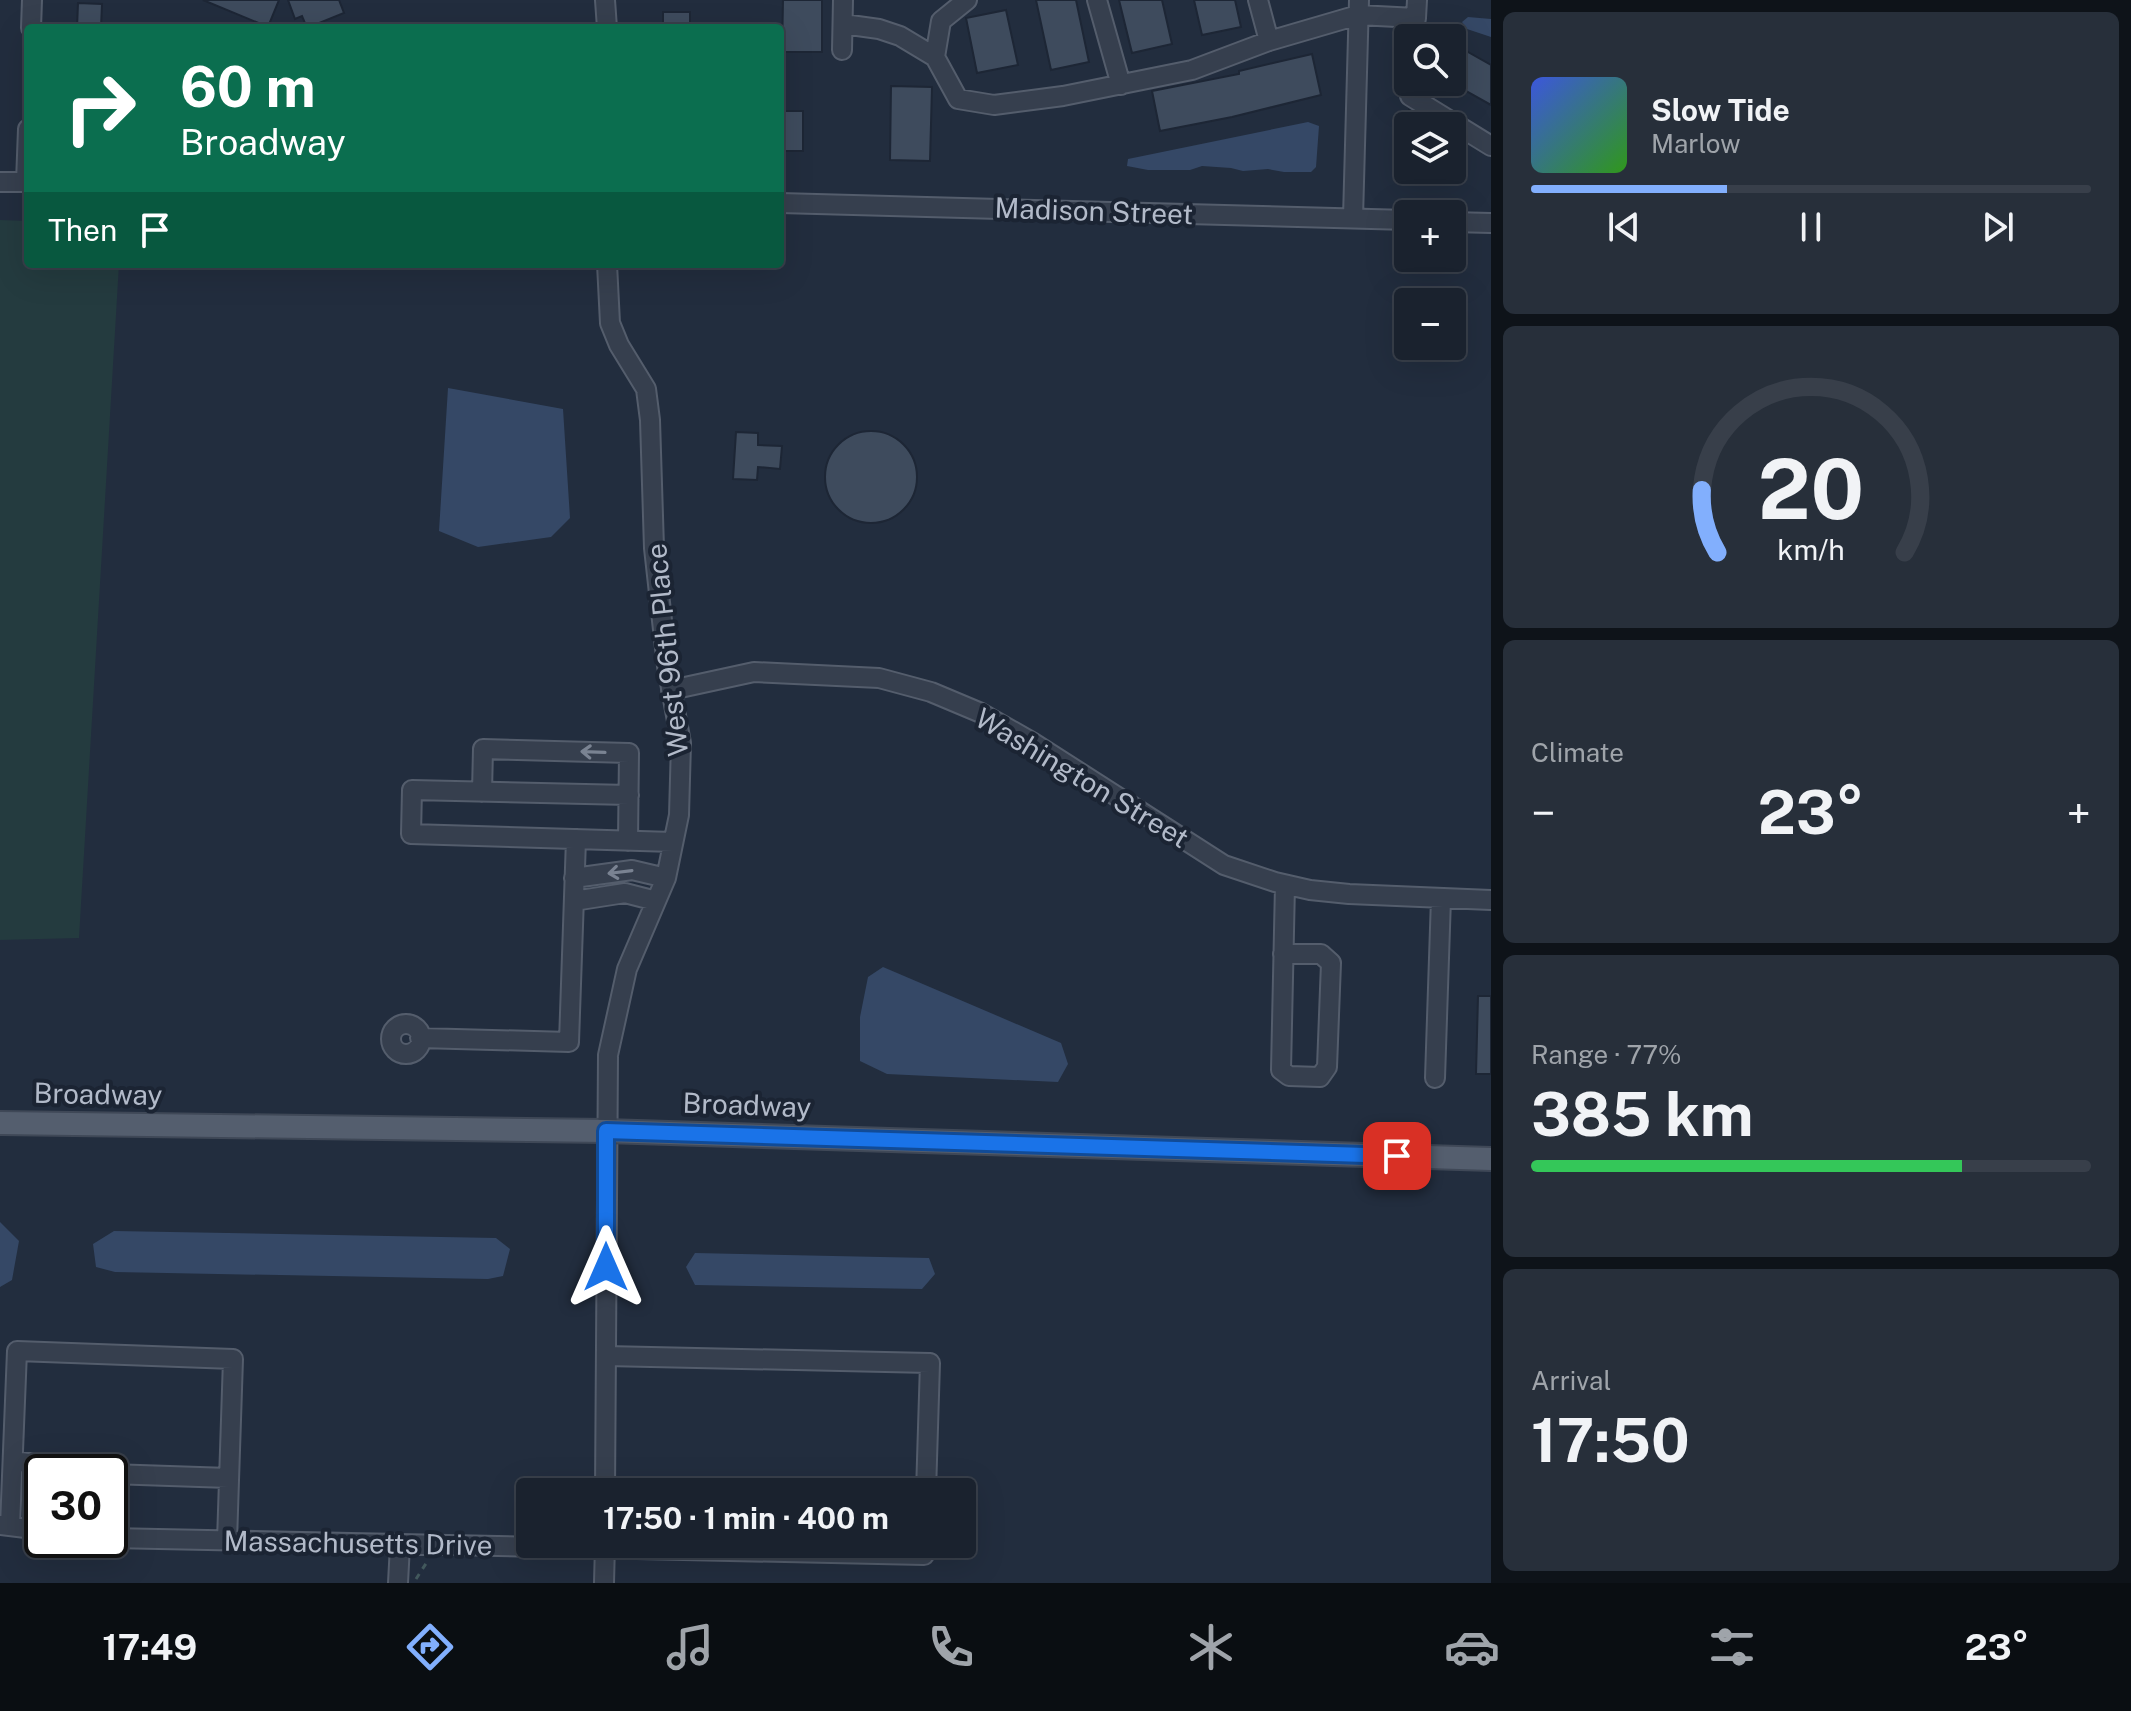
<!DOCTYPE html>
<html lang="en">
<head>
<meta charset="utf-8">
<style>
	body { margin:0; font-family:"Public Sans",sans-serif; background:#272f3a; color:#f1f3f6; height:100vh; display:flex; flex-direction:column; font-size:30px; white-space:nowrap }
	* { box-sizing:border-box; margin:0 }
	p { font-size:26px; color:#9fa4aa }
	.icon { flex:none; width:44px; height:44px; fill:none; stroke:currentColor; stroke-width:2; stroke-linecap:round; stroke-linejoin:round }
	.map { position:relative; flex:1; overflow:hidden }
	.sheet { display:flex; flex-direction:column; gap:12px; padding:12px; background:#0e1319; width:640px }
	.sheet>* { flex:none }
	.hud { position:absolute; left:24px; top:24px; width:760px; height:244px; border-radius:8px; box-shadow:0 8px 32px #0002,0 0 0 2px #383f4a; background:#0b6e4f; color:#fff; overflow:hidden }
	.fabs { position:absolute; left:1394px; top:24px; display:grid; gap:16px }
	.fabs a { display:grid; place-items:center; width:72px; height:72px; border-radius:8px; background:#1a222e; box-shadow:0 8px 32px #0002,0 0 0 2px #383f4a; font-size:40px }
	.speed { position:absolute; left:24px; top:1454px; display:flex; gap:16px; font-size:40px; font-weight:700; text-align:center }
	.speed>* { display:grid; place-content:center; width:104px; height:104px; border-radius:50%; background:#1a222e; box-shadow:0 8px 32px #0002,0 0 0 2px #383f4a; line-height:1 }
	.speed .limit { border:4px solid #111; border-radius:12px; background:#fff; color:#111 }
	.pin { position:absolute; display:grid; place-items:center; width:68px; height:68px; color:#fff; margin:-34px; border-radius:16px; box-shadow:0 4px 12px #0006 }
	.me { position:absolute; width:88px; margin:-44px; rotate:0deg; stroke-linejoin:round; filter:drop-shadow(0 0 6px #0008) }
	.turn { display:flex; align-items:center; gap:28px; height:168px; padding:0 24px; font-size:36px }
	.turn .icon { width:104px; height:104px; stroke-width:2.5 }
	.turn b { display:block; font-size:56px; line-height:68px }
	.then { display:flex; align-items:center; height:76px; padding:0 24px; background:#0003; gap:16px; font-size:30px }
	.big { font-size:60px; font-weight:700; line-height:1.1 }
	.sheet .tile { flex:1; display:flex; flex-direction:column; justify-content:center; gap:12px; min-width:0; padding:0 28px; border-radius:12px; background:#272f3a }
	.sheet .dial { align-items:center; gap:0 }
	.dial svg { height:208px; overflow:visible; fill:none; stroke:#383f4a; stroke-width:7; stroke-linecap:round; text-anchor:middle }
	.dial text { fill:#f1f3f6; stroke:none }
	.song { display:flex; align-items:center; gap:24px }
	.cover { width:96px; height:96px; border-radius:12px; background:linear-gradient(135deg,hsl(230 70% 55%),hsl(110 70% 35%)) }
	.played { height:8px; border-radius:4px; background:linear-gradient(90deg,#82affd 35%,#383f4a 35%) }
	.keys { display:flex; justify-content:space-around; direction:ltr }
	.heat { display:flex; justify-content:space-between; align-items:center; font-size:44px; direction:ltr }
	.charge { height:12px; border-radius:6px; background:linear-gradient(90deg,#34c759 77%,#383f4a 0) }
	.trip { position:absolute; left:516px; top:1478px; width:460px; height:80px; border-radius:8px; background:#1a222e; box-shadow:0 8px 32px #0002,0 0 0 2px #383f4a; font-weight:700; line-height:80px; text-align:center }
	.menu { display:flex; height:128px; justify-content:space-around; align-items:center; background:#0a0e12; color:#9fa4aa }
	.menu .icon { width:56px; height:56px }
	.menu .active { color:#82affd }
	.menu b { font-size:36px; color:#f1f3f6 }
	main { display:flex; flex:1; min-height:0 }
	.map>svg:first-child { display:block }
</style>
</head>
<body>
<main>
<div class="map">
<svg width="1491" height="1583" viewBox="0 0 1491 1583">
	<rect width="100%" height="100%" fill="#222d3e"/>
	<path fill="#243b3f" d="M0,220L28,221V264H119L79,938L0,940Z"/>
	<path fill="#354866" d="M1468,17L1491,19V37L1467,29L1462,22Z
		M1308,122L1319,126L1316,167L1311,172H1284L1268,169L1243,171L1231,168L1202,166L1190,170H1148L1127,166L1128,159Z
		M448,388L563,409L570,518L551,537L478,547L439,531Z
		M883,967L1061,1043L1068,1064L1058,1082L887,1074L860,1061V1017L868,977Z
		M0,1222L19,1241L12,1280L0,1287Z
		M114,1231L496,1238L510,1249L503,1276L488,1279L115,1272L96,1267L93,1244Z
		M695,1253L929,1258L935,1274L922,1289L695,1285L686,1267Z"/>
	<path fill="#3e4b5d" stroke="#1d2635" stroke-width="2" d="M203,0H279L268,27Z
		M288,0H339L344,13L307,28L302,16L295,19Z
		M783,0H822V52H782Z
		M1036,0H1076L1089,62L1051,70Z
		M1119,0H1162L1172,44L1132,53Z
		M1194,0H1235L1241,27L1202,35Z
		M78,3L102,4L101,28H77Z
		M1006,10L1018,65L977,73L966,18Z
		M663,12H690V28H663Z
		M1452,43L1491,65V105L1452,83Z
		M1312,54L1321,95L1232,117L1160,131L1152,91L1239,74V71Z
		M891,86L932,87L930,161L890,160Z
		M1409,110L1436,126H1400Z
		M783,111H803V151H782Z
		M825 477a46 46 0 1 1 92 0a46 46 0 1 1-92 0Z
		M736,432L758,433V445L782,446L780,469L758,467L757,480L733,479Z
		M1478,996H1491V1074H1476Z"/>
	<g fill="none" stroke-linecap="round" stroke-linejoin="round">
		<defs>
			<path id="minor" d="M605,0L607,28
				M1097,0L1121,85
				M1258,0L1269,41
				M843,24L879,29L900,36L935,57L958,99L994,105L1063,96L1192,70L1269,41L1358,15L1416,18
				M31,28L32,0
				M1412,38L1416,18L1417,0
				M842,50L843,0
				M935,57L941,21L967,0
				M1408,57L1405,72L1410,96L1491,146
				M0,182H28
				M26,182L28,129
				M780,203L1408,220
				M1353,218L1359,0
				M1452,222L1491,223
				M671,690L754,672L879,678L931,692L981,713L1032,742L1224,865L1275,882L1310,890L1349,894L1491,900
				M482,792L483,749L629,753L628,841
				M629,795L412,790L411,834L673,842
				M574,878L632,870L666,878
				M574,901L625,893L656,901
				M1283,954H1321L1331,963L1327,1067L1320,1077L1289,1076L1281,1070L1285,885
				M391 1039a15 15 0 1 1 30 0a15 15 0 1 1-30 0Z
				M420,1038L569,1042L576,839
				M1435,1078L1441,898
				M606,1356L930,1363L926,1492
				M13,1461L97,1472
				M110,1474L229,1478
				M605,1492L608,1055L627,969L666,878L679,815L681,743L667,666L654,548L650,420L646,389L619,345L610,323L607,264
				M0,1525L42,1530
				M10,1526L17,1351L233,1359L227,1541
				M110,1538L924,1555L925,1544
				M398,1583L400,1545
				M604,1583L605,1544"/>
			<path id="major" d="M0,1123L606,1131L1491,1159"/>
		</defs>
		<use href="#minor" stroke="#545d6c" stroke-width="22"/>
		<use href="#major" stroke="#3f4857" stroke-width="26"/>
		<path stroke="#42585c" stroke-width="3" stroke-dasharray="6 6" stroke-linecap="butt" d="M416,1579L427,1562"/>
		<use href="#minor" stroke="#363f4e" stroke-width="18"/>
		<use href="#major" stroke="#545e6e" stroke-width="22"/>
	</g>
	<defs><path id="oneway-shaft" d="M-6 0H5M1.5-3L5.5 0L1.5 3" fill="none" stroke-width="1.6" stroke-linecap="round" stroke-linejoin="round" transform="scale(2)"/></defs>
	<g stroke="#7a8392">
		<use href="#oneway-shaft" transform="translate(593 752) rotate(-178)"/>
		<use href="#oneway-shaft" transform="translate(620 872) rotate(173)"/>
	</g>
	<g fill="none" stroke-linecap="round" stroke-linejoin="round">
		<defs>
			<path id="route" d="M606,1267V1131L1397,1156"/>
		</defs>
		<use href="#route" stroke="#114b97" stroke-width="20"/>
		<use href="#route" stroke="#1a73e8" stroke-width="14"/>
	</g>
	<g text-anchor="middle" stroke-width="8" stroke-linejoin="round" paint-order="stroke">
		<g font-size="28" fill="#b2bac9" stroke="#1b2433">
			<text transform="translate(1094 211) rotate(2)" y="10">Madison Street</text>
			<text transform="translate(667 650) rotate(-96)" y="10">West 96th Place</text>
			<text transform="translate(1082 778) rotate(31)" y="10">Washington Street</text>
			<text transform="translate(98 1094) rotate(1)" y="10">Broadway</text>
			<text transform="translate(747 1105) rotate(2)" y="10">Broadway</text>
			<text transform="translate(358 1543) rotate(1)" y="10">Massachusetts Drive</text>
		</g>
	</g>
</svg>
<div class="fabs">
<a><svg class="icon" aria-label="search" viewBox="0 0 24 24"><circle cx="10" cy="10" r="6"/><path d="M15 15l6 6"/></svg></a>
<a><svg class="icon" aria-label="layers" viewBox="0 0 24 24"><path d="M12 4l9 5-9 5-9-5zM3 14l9 5 9-5"/></svg></a>
<a>+</a>
<a>−</a>
</div>
<div class="speed"><div class="limit">30</div></div>
<div class="pin" style="left:1397px;top:1156px;background:#d93025"><svg class="icon" aria-label="arrive" viewBox="0 0 24 24"><path d="M6 21V4h12l-3 4 3 4H6"/></svg></div>
<svg class="me" style="left:606px;top:1267px" viewBox="-20 -20 40 40"><path d="M0-17L14 15 0 8-14 15z" fill="#1a73e8" stroke="#fff" stroke-width="4"/></svg>
<div class="trip">17:50 · 1 min · 400 m</div>
<div class="hud">
<div class="turn"><svg class="icon" aria-label="right" viewBox="0 0 24 24"><path d="M7 20v-9h11M14 6l5 5-5 5"/></svg><div><b>60 m</b>Broadway</div></div>
<div class="then">Then<svg class="icon" aria-label="arrive" viewBox="0 0 24 24"><path d="M6 21V4h12l-3 4 3 4H6"/></svg></div>
</div>
</div>
<section class="sheet">
<div class="tile">
<div class="song"><i class="cover"></i><div><b>Slow Tide</b><p>Marlow</p></div></div>
<div class="played"></div>
<div class="keys"><svg class="icon" aria-label="previous" viewBox="0 0 24 24"><path d="M18 5L8 12l10 7zM5 5v14"/></svg><svg class="icon" aria-label="pause" viewBox="0 0 24 24"><path d="M8 5v14M16 5v14"/></svg><svg class="icon" aria-label="next" viewBox="0 0 24 24"><path d="M6 5l10 7-10 7zM19 5v14"/></svg></div>
</div>
<div class="tile dial"><svg viewBox="0 0 100 80">
<path d="M14 69A42 42 0 1 1 86 69"/>
<path d="M14 69A42 42 0 0 1 8 45" stroke="#82affd"/>
<text x="50" y="56" font-size="32" font-weight="700">20</text>
<text x="50" y="72" font-size="11">km/h</text>
</svg></div>
<div class="tile"><p>Climate</p>
<div class="heat"><a>−</a><b class="big">23°</b><a>+</a></div>
</div>
<div class="tile"><p>Range · 77%</p><b class="big">385 km</b><div class="charge"></div></div>
<div class="tile"><p>Arrival</p><b class="big">17:50</b></div>
</section>
</main>
<nav class="menu">
<b>17:49</b>
<svg class="icon active" aria-label="directions" viewBox="0 0 24 24"><path d="M12 3l9 9-9 9-9-9zM9 14v-3h6M13 9l2 2-2 2"/></svg>
<svg class="icon" aria-label="music" viewBox="0 0 24 24"><path d="M9 18V5l10-2v13"/><circle cx="6" cy="18" r="3"/><circle cx="16" cy="16" r="3"/></svg>
<svg class="icon" aria-label="phone" viewBox="0 0 24 24"><path d="M5 4h4l2 5-3 2q2 4 5 5l2-3 5 2v4C11 20 4 13 5 4z"/></svg>
<svg class="icon" aria-label="climate" viewBox="0 0 24 24"><path d="M12 3v18M4 7l16 10M4 17L20 7"/></svg>
<svg class="icon" aria-label="car" viewBox="0 0 24 24"><path d="M5 17H2v-5l4-1 3-4h7l3 4 3 1v5h-3M9 17h6M6 11h13"/><circle cx="7" cy="17" r="2"/><circle cx="17" cy="17" r="2"/></svg>
<svg class="icon" aria-label="filters" viewBox="0 0 24 24"><path d="M4 7h16M4 17h16"/><circle cx="9" cy="7" r="2"/><circle cx="15" cy="17" r="2"/></svg>
<b>23°</b>
</nav>
</body>
</html>
